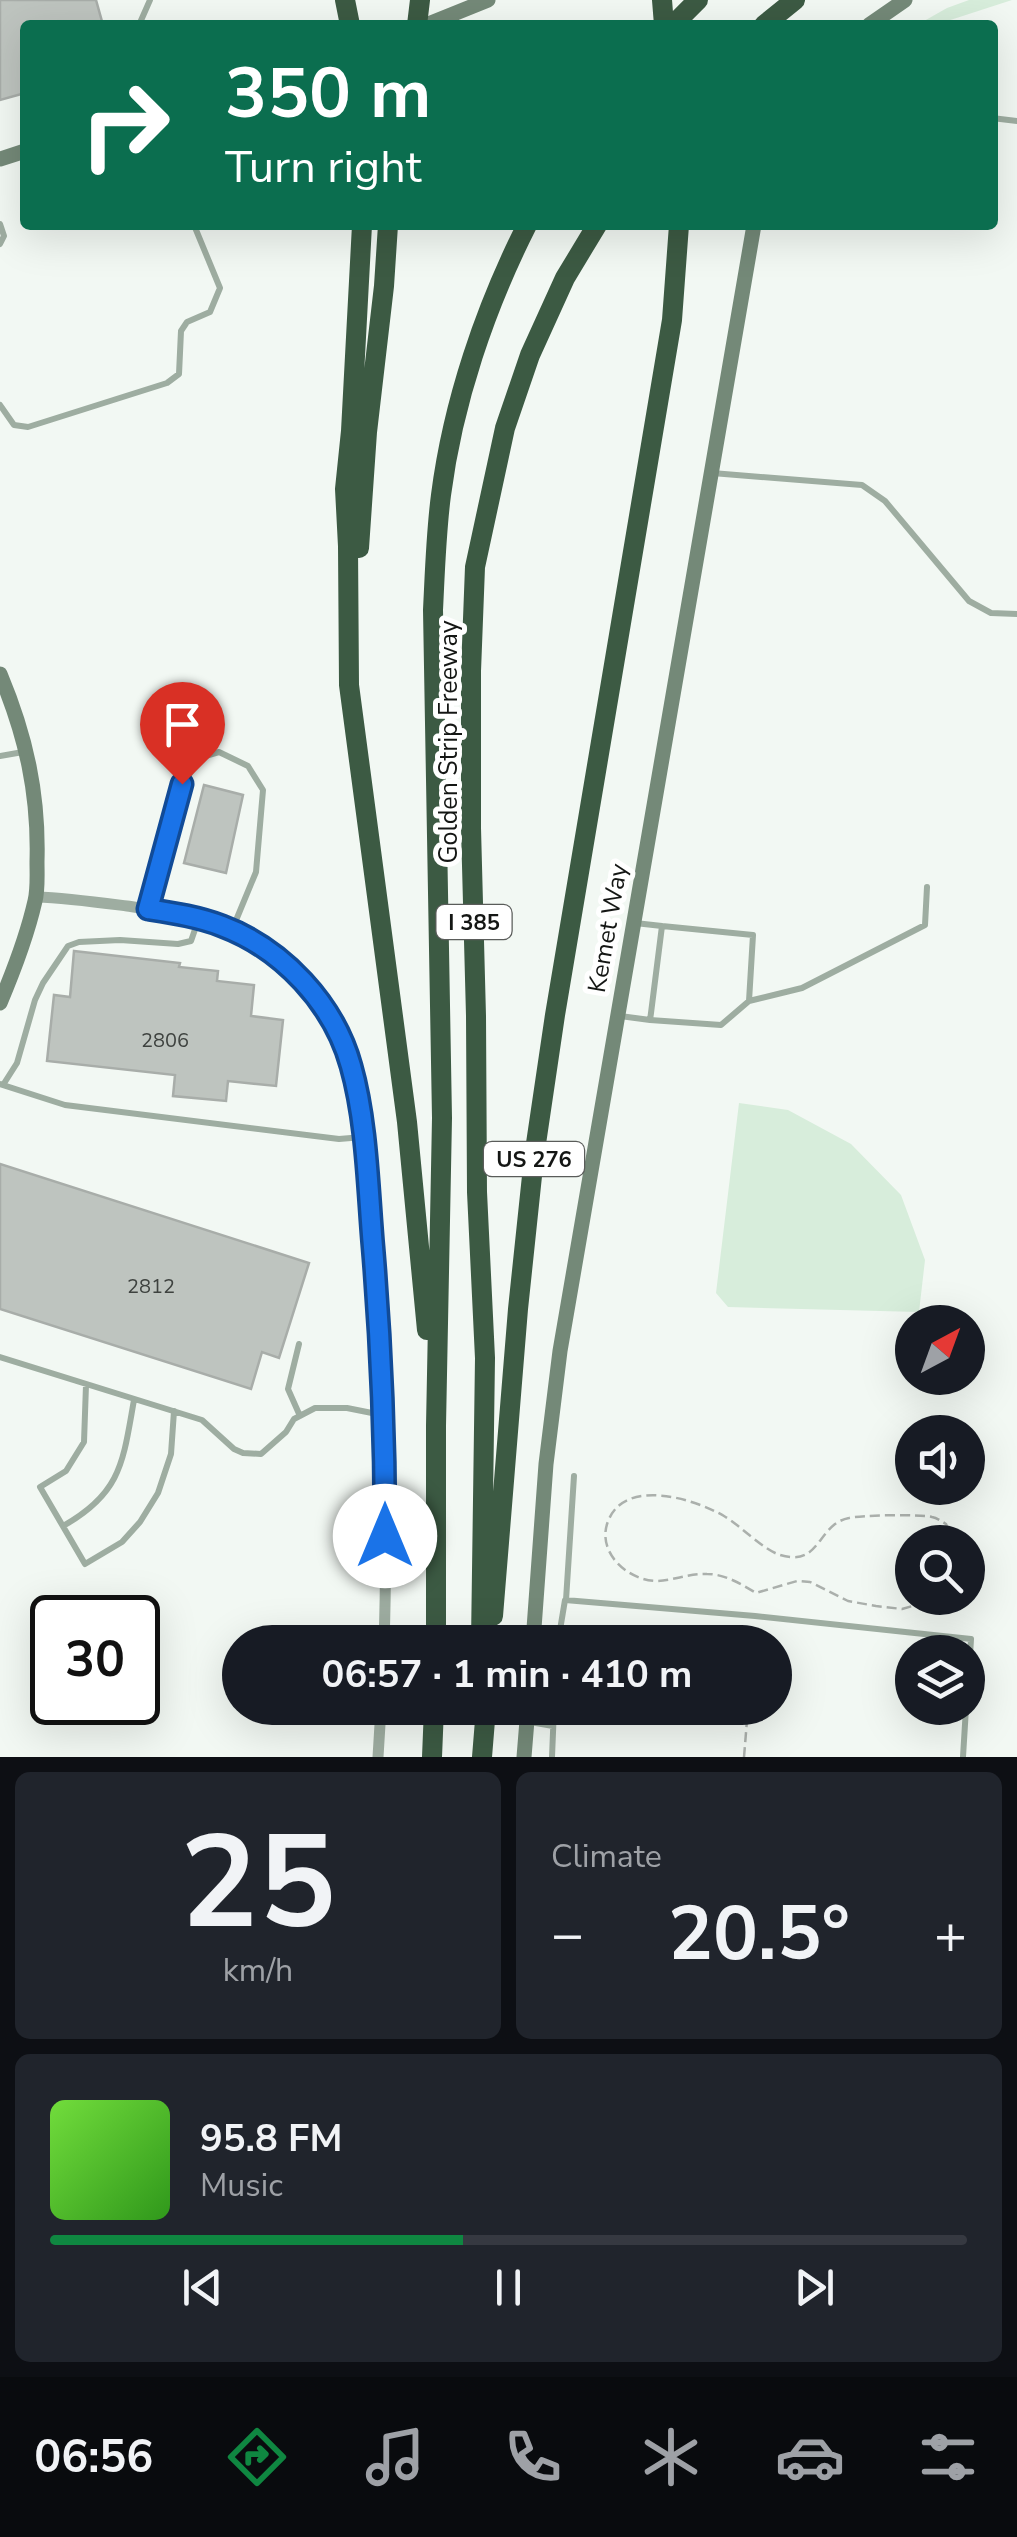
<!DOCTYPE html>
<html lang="en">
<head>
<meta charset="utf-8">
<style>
	body { margin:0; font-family:"Nunito Sans",sans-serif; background:#20242c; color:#f1f3f6; height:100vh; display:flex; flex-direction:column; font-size:38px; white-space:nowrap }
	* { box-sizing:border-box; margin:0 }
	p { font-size:32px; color:#9ea1a6 }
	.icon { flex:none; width:55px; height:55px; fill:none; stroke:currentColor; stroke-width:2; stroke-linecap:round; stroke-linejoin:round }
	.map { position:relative; height:1757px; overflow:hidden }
	.drawer { display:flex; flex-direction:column; gap:15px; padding:15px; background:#0d0f14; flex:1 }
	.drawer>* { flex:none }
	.guide { position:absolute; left:20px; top:20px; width:978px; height:210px; border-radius:10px; box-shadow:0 10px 40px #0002; background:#0b6e4f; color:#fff; overflow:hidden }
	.needle { width:65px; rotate:41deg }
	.controls { position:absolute; left:895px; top:1305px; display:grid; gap:20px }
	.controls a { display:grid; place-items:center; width:90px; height:90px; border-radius:50%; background:#171b24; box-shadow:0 10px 40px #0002; font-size:50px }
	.speed { position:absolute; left:30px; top:1595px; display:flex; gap:20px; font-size:50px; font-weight:700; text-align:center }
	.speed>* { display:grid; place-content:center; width:130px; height:130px; border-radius:50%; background:#171b24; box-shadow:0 10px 40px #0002; line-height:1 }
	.speed .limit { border:5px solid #111; border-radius:15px; background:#fff; color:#111 }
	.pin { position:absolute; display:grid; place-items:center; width:85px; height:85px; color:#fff; margin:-102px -42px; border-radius:50% 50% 50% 0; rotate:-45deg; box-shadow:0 0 10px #0007 }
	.pin .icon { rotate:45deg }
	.me { position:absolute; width:110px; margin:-55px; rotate:0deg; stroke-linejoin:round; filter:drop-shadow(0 0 8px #0008) }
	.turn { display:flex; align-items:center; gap:35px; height:210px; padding:0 40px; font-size:45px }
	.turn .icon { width:130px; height:130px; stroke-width:2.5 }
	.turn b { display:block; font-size:70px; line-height:85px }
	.big { font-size:75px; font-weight:700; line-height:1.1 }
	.drawer .tile { flex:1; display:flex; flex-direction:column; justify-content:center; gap:15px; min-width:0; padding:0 35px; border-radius:15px; background:#20242c }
	.drawer .dial { align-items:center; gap:0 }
	.dial b { font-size:130px; line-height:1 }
	.song { display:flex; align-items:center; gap:30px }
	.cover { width:120px; height:120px; border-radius:15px; background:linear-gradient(135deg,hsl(100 70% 55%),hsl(110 70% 35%)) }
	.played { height:10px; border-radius:5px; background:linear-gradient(90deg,#0f8741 45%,#363941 45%) }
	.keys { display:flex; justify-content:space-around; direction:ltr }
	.heat { display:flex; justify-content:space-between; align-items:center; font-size:55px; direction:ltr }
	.drawer .tiles { flex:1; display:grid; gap:15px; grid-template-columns:1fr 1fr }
	.tile:last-child { grid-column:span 2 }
	.trip { position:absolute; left:222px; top:1625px; width:570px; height:100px; border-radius:50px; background:#171b24; box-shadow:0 10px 40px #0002; font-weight:700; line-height:100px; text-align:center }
	.menu { display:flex; height:160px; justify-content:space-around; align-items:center; background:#090b0e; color:#9ea1a6 }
	.menu .icon { width:70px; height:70px }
	.menu .active { color:#0f8741 }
	.menu b { font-size:45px; color:#f1f3f6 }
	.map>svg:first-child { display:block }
</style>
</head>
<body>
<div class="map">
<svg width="1017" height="1757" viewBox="0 0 1017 1757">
	<rect width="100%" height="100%" fill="#f2f8f3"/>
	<path fill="#d7eddb" d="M969,0H1012L935,25H917L947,8Z
		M739,1103L788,1110L851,1144L901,1195L925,1260L919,1312L728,1307L716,1293Z"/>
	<path fill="#bec4bf" stroke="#a8ada9" stroke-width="2.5" d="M0,0H96L103,25H25V93L0,100Z
		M204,785L243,795L226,873L184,863Z
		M74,951L180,963L179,967L218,971L217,981L254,985L251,1016L283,1020L276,1086L228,1081L226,1101L173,1096L175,1075L47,1061L54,995L70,997Z
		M0,1164L309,1263L279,1358L262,1352L251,1389L0,1309Z"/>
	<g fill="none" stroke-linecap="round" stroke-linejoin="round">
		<path stroke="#abb0ac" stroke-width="2.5" stroke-dasharray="10 5" stroke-linecap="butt" d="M940,1598L902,1609L876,1606L848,1601L810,1582L797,1581L756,1593C741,1584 725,1574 707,1574C689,1573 673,1581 655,1581C624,1579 595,1549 609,1519C627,1478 695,1499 724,1516C741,1526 762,1549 780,1555C814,1565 816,1539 835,1524C839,1521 844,1519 849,1518C860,1515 922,1514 932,1517C937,1518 941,1521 946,1524L953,1542
			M753,1642L754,1629
			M744,1757L748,1708"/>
		<path stroke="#9eada1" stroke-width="6" d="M139,25L150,0
			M992,118L1017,121
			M0,224L4,236L0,244
			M0,405L14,425L28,427L167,383L179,374L181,331L187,322L210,312L220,288L194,225
			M712,473L862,485L885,501L969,601L991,613L1017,614
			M0,756L23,752
			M149,908L182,784L202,757L219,752L248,766L263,790L256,872L232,930
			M662,926L753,935L749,1001
			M620,1016L650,1020L651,1013L662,926L635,923
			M650,1020L721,1025L749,1001L802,988L925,925L927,887
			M0,1084L65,1105L339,1139L363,1137
			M3,1085L17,1063L35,1000L43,983L68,946L79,942L120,940L178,944L191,941L199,918
			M299,1344L288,1389L300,1416
			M0,1357L202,1420L234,1449L243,1453L261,1454L286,1432L294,1419L315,1408H347L382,1415
			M86,1385L84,1442L66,1471L40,1487L85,1564L122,1542L140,1522L158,1493L171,1454L174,1411
			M63,1526C122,1493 123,1461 134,1400
			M566,1600L574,1476
			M558,1642L565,1600L755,1616L971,1639L968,1689
			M530,1722L553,1726
			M552,1757L554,1708
			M963,1757L966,1708"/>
		<path stroke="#9eada1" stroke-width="11" d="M36,897C67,898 96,902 127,906C180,914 233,921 276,956C308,982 332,1014 347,1053C365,1101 367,1174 371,1225C382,1364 389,1503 384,1642
			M378,1757L381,1708"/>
		<path stroke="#748978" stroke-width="15" d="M426,25L488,0
			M869,25L905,0
			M0,159L25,151
			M0,674C26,736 39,794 37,862C37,875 38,889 35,901C27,936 14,970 0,1003
			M533,1642L546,1464L560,1351L754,225
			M524,1757L528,1708"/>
		<path stroke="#3c5a43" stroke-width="20" d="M345,0L350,25
			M662,0L664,25
			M417,25L420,0
			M673,25L698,0
			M764,25L795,0
			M362,225L351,431L345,489L348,546L349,685L407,1122L427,1330
			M359,548L367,432L384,286L388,225
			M493,1616L518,1309L534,1157L555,1015L672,320L679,225
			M436,1642V1426L442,1118L433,610C435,571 436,533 441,495C453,402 485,308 527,225
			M481,1642L485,1358L477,1192L476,1016L471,828V671L475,567L505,428L530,355L565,278L597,225
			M432,1757L434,1708
			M482,1757L486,1708"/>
	</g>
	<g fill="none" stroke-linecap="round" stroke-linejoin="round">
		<defs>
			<path id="route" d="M182,784L148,909C173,913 199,917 222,926C283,949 334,1004 351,1066C367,1122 368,1190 373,1247C381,1343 385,1439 385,1536"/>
		</defs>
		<use href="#route" stroke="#114b97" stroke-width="25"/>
		<use href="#route" stroke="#1a73e8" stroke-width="18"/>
	</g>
	<g text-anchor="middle" stroke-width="10" stroke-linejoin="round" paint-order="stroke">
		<g font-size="20" fill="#3e423f">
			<text x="165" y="1047">2806</text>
			<text x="151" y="1293">2812</text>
		</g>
		<g fill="#fff" stroke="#5a5c5a" stroke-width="2.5">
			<rect x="436.5" y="905" width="75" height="34" rx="8"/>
			<rect x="484" y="1142" width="100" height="34" rx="8"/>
		</g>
		<g font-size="22" font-weight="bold" fill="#141614">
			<text x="474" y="930">I 385</text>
			<text x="534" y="1167">US 276</text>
		</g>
		<g font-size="25" fill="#141614" stroke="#fff">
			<text transform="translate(448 742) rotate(-90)" y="9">Golden Strip Freeway</text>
			<text transform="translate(607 928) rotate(-80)" y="9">Kemet Way</text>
		</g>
	</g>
</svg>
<div class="controls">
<a><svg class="needle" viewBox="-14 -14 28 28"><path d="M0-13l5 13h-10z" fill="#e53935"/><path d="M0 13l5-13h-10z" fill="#9ea1a6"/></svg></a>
<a><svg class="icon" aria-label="sound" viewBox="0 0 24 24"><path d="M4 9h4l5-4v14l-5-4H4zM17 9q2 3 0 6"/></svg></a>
<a><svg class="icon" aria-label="search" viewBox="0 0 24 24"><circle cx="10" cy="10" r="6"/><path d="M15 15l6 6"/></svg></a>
<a><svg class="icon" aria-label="layers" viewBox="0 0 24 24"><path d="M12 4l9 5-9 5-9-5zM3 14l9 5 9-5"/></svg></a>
</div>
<div class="speed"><div class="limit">30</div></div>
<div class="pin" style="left:182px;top:784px;background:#d93025"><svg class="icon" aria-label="arrive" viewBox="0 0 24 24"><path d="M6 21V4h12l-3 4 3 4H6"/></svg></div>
<svg class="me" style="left:385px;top:1536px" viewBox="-20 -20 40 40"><circle r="19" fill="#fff"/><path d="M0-13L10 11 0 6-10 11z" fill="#1a73e8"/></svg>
<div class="trip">06:57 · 1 min · 410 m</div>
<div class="guide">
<div class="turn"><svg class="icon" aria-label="right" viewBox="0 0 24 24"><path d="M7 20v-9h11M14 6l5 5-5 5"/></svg><div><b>350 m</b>Turn right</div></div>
</div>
</div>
<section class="drawer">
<div class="tiles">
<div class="tile dial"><b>25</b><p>km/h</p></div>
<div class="tile"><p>Climate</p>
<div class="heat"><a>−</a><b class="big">20.5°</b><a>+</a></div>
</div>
<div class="tile">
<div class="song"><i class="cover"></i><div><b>95.8 FM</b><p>Music</p></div></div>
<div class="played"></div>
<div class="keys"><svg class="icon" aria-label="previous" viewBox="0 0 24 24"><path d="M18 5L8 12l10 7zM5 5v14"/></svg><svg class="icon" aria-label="pause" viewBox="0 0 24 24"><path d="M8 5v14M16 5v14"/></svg><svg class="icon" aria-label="next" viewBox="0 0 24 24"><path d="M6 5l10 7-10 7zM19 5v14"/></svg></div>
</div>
</div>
</section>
<nav class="menu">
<b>06:56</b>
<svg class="icon active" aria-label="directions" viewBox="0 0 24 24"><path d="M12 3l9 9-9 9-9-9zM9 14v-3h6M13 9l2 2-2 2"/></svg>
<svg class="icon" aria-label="music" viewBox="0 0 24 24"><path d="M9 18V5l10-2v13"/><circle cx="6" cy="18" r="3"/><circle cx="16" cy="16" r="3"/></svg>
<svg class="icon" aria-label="phone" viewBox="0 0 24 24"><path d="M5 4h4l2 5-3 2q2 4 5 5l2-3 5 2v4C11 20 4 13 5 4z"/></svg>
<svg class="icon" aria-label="climate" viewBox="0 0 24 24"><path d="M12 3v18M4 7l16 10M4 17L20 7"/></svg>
<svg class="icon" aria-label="car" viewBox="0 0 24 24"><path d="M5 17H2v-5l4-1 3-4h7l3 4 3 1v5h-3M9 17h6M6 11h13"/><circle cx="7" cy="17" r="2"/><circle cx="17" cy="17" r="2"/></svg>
<svg class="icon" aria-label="filters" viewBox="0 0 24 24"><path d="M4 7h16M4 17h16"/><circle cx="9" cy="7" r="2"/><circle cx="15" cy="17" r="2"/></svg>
</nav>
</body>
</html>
